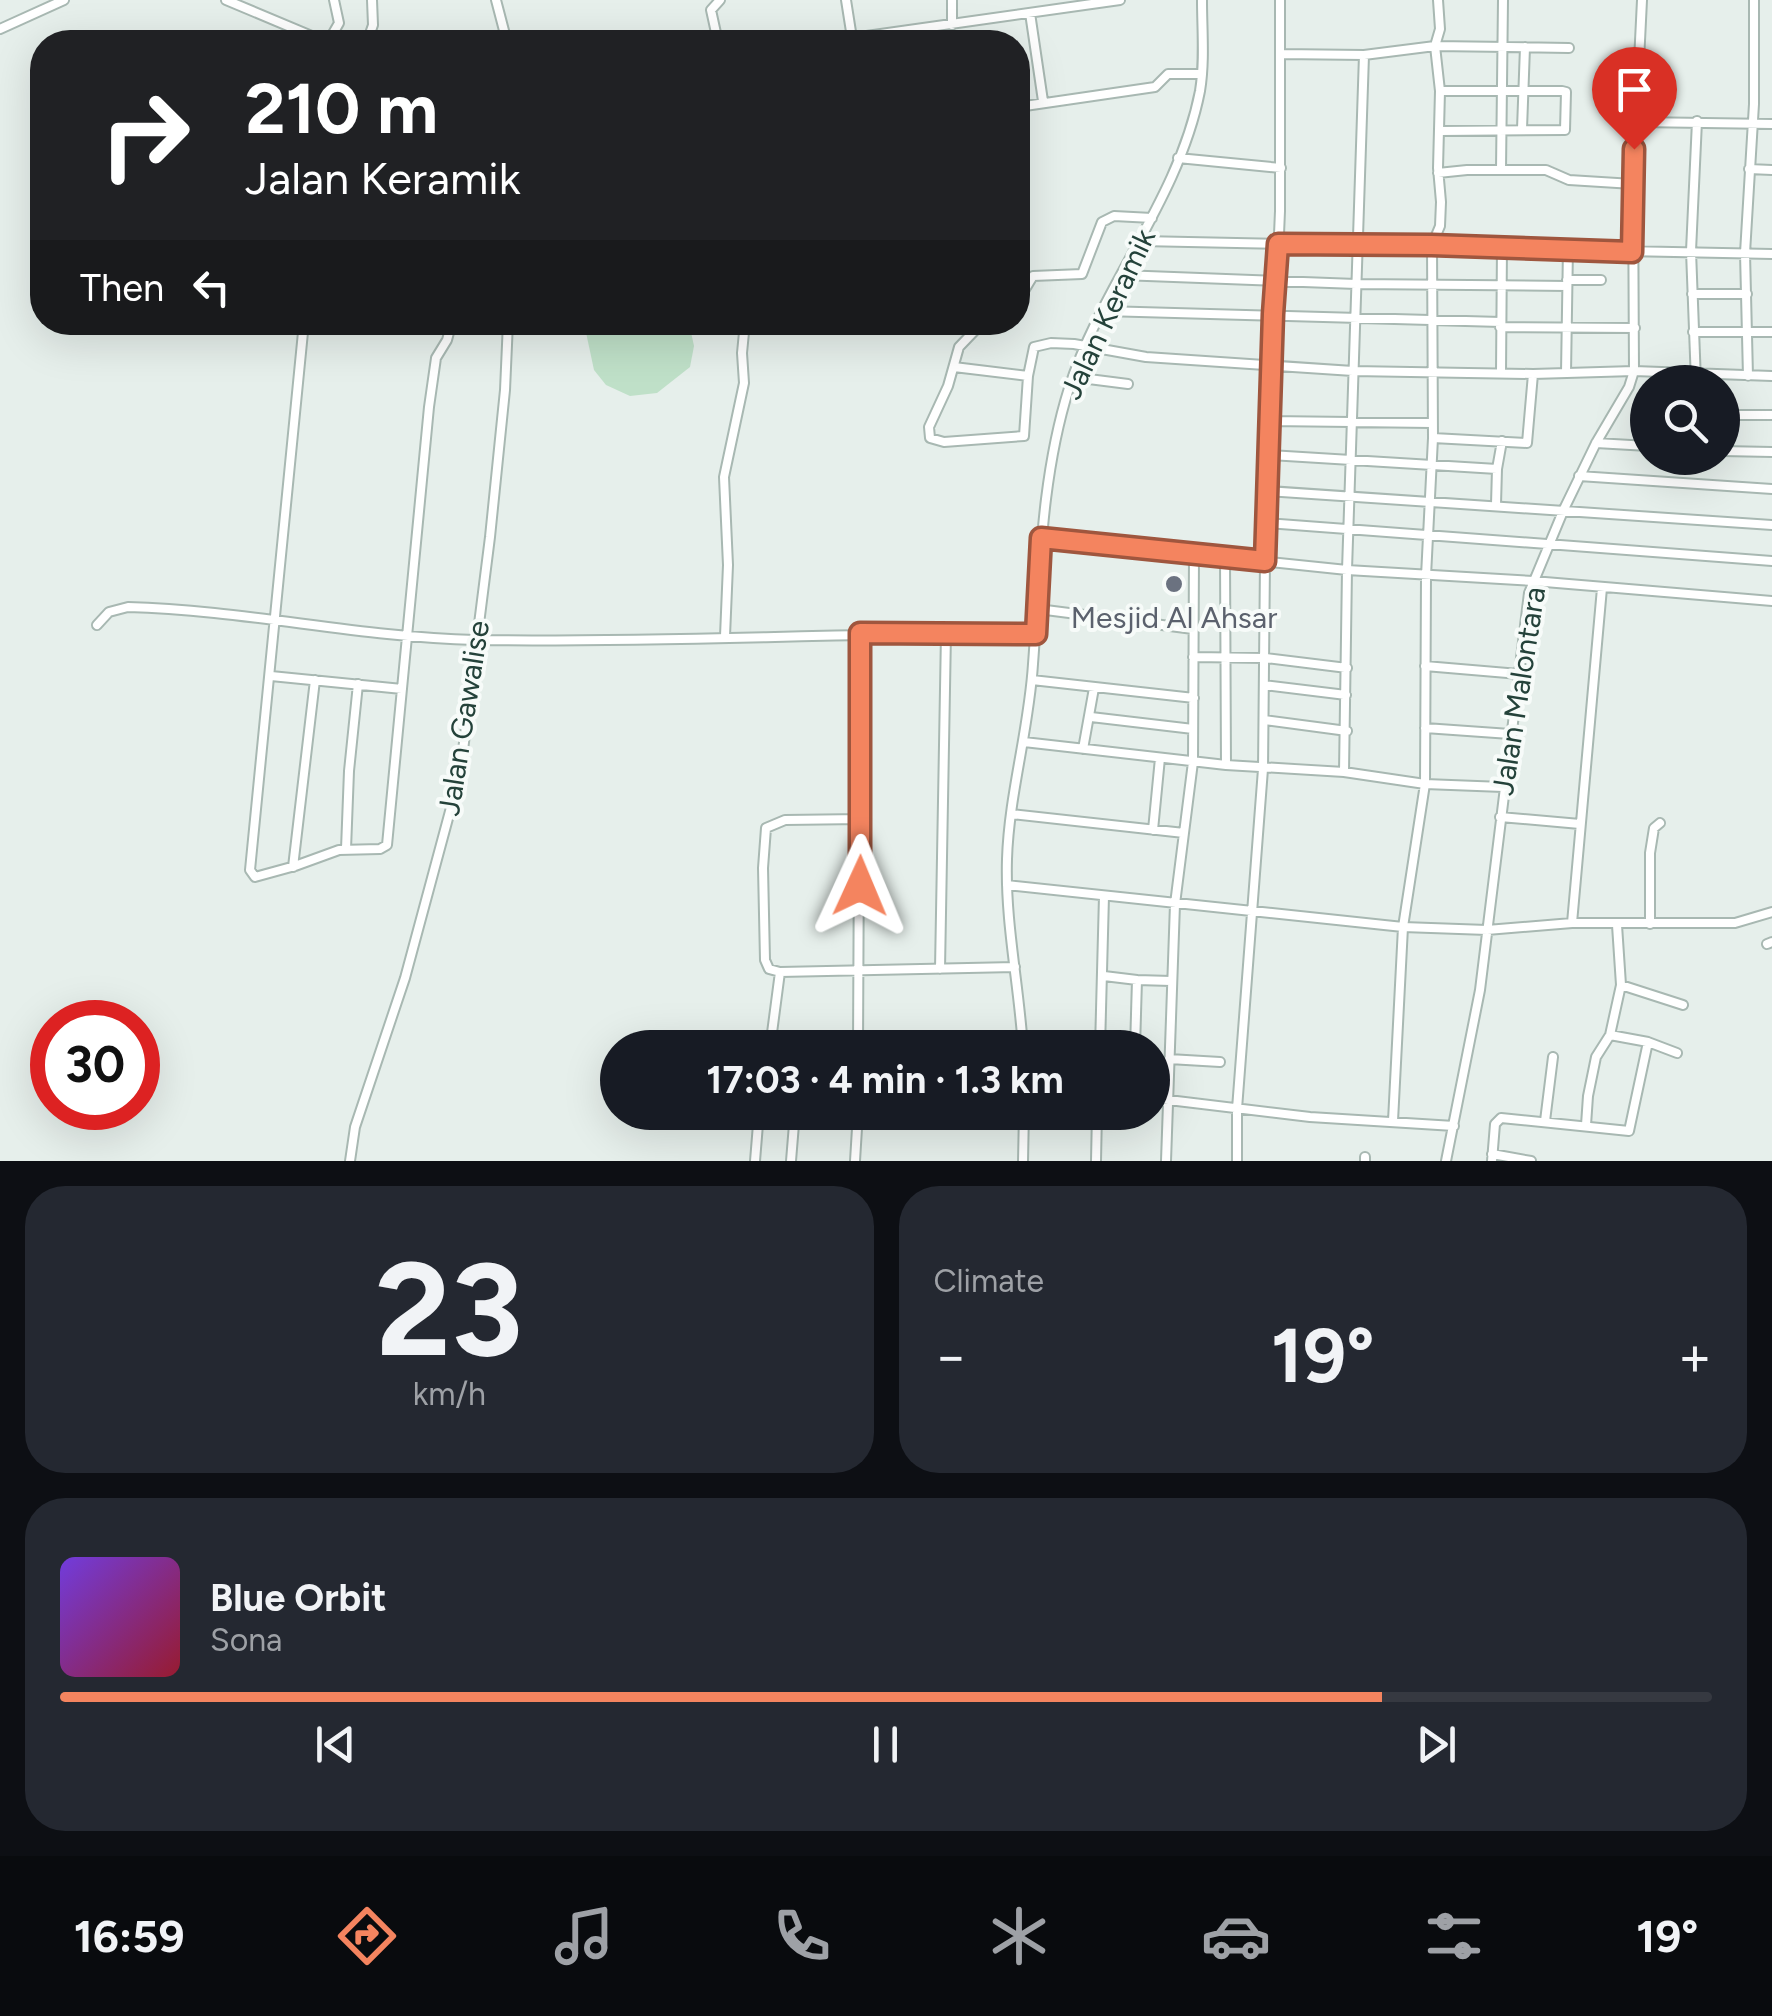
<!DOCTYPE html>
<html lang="en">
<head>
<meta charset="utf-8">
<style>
	body { margin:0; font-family:Figtree,sans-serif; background:#242831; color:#f1f3f6; height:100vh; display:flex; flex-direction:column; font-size:38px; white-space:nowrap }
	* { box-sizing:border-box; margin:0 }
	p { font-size:32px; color:#9ea1a6 }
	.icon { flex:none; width:55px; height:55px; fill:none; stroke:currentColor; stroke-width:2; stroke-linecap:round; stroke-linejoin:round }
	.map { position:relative; height:1161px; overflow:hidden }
	.side { display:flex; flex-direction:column; gap:25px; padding:25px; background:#0d0f14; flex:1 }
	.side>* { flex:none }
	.top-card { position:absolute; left:30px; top:30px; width:1000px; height:305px; border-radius:40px; box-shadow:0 10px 40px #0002; background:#202124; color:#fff; overflow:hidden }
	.controls { position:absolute; left:1630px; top:365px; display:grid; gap:20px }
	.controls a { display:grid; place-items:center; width:110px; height:110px; border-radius:50%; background:#171b24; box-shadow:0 10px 40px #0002; font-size:50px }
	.speed { position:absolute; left:30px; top:1000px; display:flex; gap:20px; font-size:50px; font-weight:700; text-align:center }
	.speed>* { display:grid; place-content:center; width:130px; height:130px; border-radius:50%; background:#171b24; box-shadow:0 10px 40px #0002; line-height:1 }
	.speed .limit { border:15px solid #d22; background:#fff; color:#111 }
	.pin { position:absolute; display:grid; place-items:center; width:85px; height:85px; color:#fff; margin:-102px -42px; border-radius:50% 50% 50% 0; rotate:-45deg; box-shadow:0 0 10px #0007 }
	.pin .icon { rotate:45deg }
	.me { position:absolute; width:110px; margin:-55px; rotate:1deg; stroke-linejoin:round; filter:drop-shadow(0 0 8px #0008) }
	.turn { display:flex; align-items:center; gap:35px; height:210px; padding:0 50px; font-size:45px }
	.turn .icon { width:130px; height:130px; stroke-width:2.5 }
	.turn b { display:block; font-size:70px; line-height:85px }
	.then { display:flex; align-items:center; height:95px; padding:0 50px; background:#0003; gap:20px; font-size:38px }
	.big { font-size:75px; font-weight:700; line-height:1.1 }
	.side .widget { flex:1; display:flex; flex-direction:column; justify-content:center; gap:15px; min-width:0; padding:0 35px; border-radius:40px; background:#242831 }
	.side .dial { align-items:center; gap:0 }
	.dial b { font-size:130px; line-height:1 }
	.song { display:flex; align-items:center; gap:30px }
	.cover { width:120px; height:120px; border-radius:15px; background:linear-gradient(135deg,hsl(260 70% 55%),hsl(350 70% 35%)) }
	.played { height:10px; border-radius:5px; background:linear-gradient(90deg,#f4845f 80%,#363941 80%) }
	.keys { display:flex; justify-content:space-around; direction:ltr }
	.heat { display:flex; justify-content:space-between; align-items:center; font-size:55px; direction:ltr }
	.side .tiles { flex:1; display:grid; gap:25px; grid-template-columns:1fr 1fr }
	.widget:last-child { grid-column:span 2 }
	.trip { position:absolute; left:600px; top:1030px; width:570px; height:100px; border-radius:50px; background:#171b24; box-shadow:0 10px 40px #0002; font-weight:700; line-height:100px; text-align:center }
	.dock { display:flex; height:160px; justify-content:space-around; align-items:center; background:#090b0e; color:#9ea1a6 }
	.dock .icon { width:70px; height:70px }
	.dock .current { color:#f4845f }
	.dock b { font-size:45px; color:#f1f3f6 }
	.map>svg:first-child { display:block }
</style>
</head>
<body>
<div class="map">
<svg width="1772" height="1161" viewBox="0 0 1772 1161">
	<rect width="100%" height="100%" fill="#e6efeb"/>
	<path fill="#bfe0c8" d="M584,323H689L694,346L690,367L657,393L630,396L606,385L594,370Z"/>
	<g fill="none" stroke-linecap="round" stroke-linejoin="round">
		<defs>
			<path id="minor" d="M226,0L326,42
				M496,0L507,42
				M846,0L852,38
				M952,0V25
				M1438,0L1440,29L1435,46L1440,91L1438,168L1441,202L1440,226L1432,245L1433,438L1426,576L1425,784L1403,927L1487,930L1572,923H1735L1772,912
				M1030,13L1043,101
				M0,29L64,0
				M328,42L339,23L334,0
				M367,42L373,25L372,0
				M718,42L711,10L720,0
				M824,42L1120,0
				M1281,54L1364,55L1435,46L1569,48
				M1440,91H1562L1566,92L1565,130L1440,131
				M1018,107L1155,87L1168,74H1202
				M1638,122L1772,124
				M1522,129L1525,47
				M1178,158L1281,168
				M1501,169L1503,0
				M1749,169L1772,170
				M1438,173L1467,170H1546L1569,180L1633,184
				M1141,241L1772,254
				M1121,275L1356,284L1567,286
				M1567,280H1601
				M1692,294H1747
				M1018,301L1033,276L1082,274L1102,222L1114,216L1152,218
				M1104,311L1501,322
				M304,322L250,870L255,877L295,866L339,850L380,849L387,845L429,407L436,358L447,340L452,322
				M983,322L959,347L948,386L929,427L930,438L944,442L1024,436L1028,376
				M1500,327L1635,328
				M1693,332H1772
				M954,367L1028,376L1034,347L1051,343L1074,344L1146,357L1353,371L1533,374L1634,371L1772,376
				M1501,373L1502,247
				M1566,373L1568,248
				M1748,376L1745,253L1754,104V0
				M1073,377L1128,384
				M1696,382L1691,251L1697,121
				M1722,415H1772
				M1270,421L1432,423
				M1433,438L1527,443L1533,374
				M1596,443L1648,446
				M1722,451L1772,452
				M1269,455L1497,469L1502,441
				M1579,476L1772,489
				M1268,491L1772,525
				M1496,504L1497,469
				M1267,523L1772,561
				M1041,538L1347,570L1533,581L1772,601
				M1225,558L1226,765
				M1038,609L1193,629
				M97,625L109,612L128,607C244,610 358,637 475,640C662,643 849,632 1035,634
				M725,636L728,565L724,477L744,383L742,353L745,322
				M1193,657L1266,658L1347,668
				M1425,666L1519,674
				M271,676L402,689
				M1032,680L1194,698
				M1264,685L1346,695
				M1091,717L1193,729
				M1264,720L1347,731
				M1425,728L1510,734
				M1024,742L1226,765L1344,772L1425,784L1503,787
				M1083,749L1094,688
				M1344,772L1347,570L1364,55
				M1012,814L1184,833
				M1500,817L1580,824
				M1153,830L1160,758
				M346,849L349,771L358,684
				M293,867L315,680
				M1007,885L1403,927L1393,1121
				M1572,923L1602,588
				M1650,924V853L1654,828L1660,823
				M1767,944L1772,942
				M940,969L946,633
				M780,972L769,969L765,960L763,868L766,828L785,820L861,819
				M1104,976L1137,980L1135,1048
				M1137,980L1171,981
				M1621,985L1683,1005
				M1610,1035L1648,1042L1677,1053
				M770,1048L780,972L1015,967
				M858,1048L860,633
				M1023,1048C1019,985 1005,922 1007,859C1009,794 1029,730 1033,664C1040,572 1041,477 1069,388C1102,285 1179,199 1200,91C1205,61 1202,30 1202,0
				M1100,1048L1104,896
				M1169,1059L1220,1062
				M1152,1098L1310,1117L1454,1126
				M1545,1121L1553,1057
				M1586,1125L1588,1096L1596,1057L1610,1035L1621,985L1617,925
				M1492,1154L1531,1161
				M1365,1157V1161
				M350,1161L355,1127L405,978L460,774L490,537L505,390L508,322
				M755,1161L759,1112
				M791,1161L795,1112
				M855,1161L858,1112
				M1023,1161L1024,1112
				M1096,1161L1097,1112
				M1166,1161L1175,904L1193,762L1194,554
				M1237,1161V1109L1263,769L1265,561L1280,211V0
				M1446,1161L1480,990L1529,593L1564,509L1596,443L1629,387L1634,371L1633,184L1642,0
				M1492,1161L1495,1124L1501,1118L1629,1131L1648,1042"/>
		</defs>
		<use href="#minor" stroke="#a8b8b2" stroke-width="12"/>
		<use href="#minor" stroke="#fff" stroke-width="8"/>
	</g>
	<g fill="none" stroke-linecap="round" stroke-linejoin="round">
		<defs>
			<path id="route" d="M860,886V633L1036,634L1041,538L1265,561L1273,314L1278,244L1432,245L1632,252L1634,149"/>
		</defs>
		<use href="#route" stroke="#9f563e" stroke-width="25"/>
		<use href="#route" stroke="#f4845f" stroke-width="18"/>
	</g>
	<circle fill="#6b7280" stroke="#f7fbf9" stroke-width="4" cx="1174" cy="584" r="10"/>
	<g text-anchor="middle" stroke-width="8" stroke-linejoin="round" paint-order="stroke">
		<g font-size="30" fill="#24423a" stroke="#f7fbf9">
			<text transform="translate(1108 314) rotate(-65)" y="10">Jalan Keramik</text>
			<text transform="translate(1519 691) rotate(-81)" y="10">Jalan Malontara</text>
			<text transform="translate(464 718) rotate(-81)" y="10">Jalan Gawalise</text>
		</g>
		<g font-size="30" fill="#5b616d" stroke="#f7fbf9">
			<text x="1174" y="628">Mesjid Al Ahsar</text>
		</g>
	</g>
</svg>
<div class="controls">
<a><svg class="icon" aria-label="search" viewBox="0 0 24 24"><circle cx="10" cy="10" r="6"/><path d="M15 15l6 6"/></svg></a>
</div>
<div class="speed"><div class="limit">30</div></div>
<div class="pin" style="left:1634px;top:149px;background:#d93025"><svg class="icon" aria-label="arrive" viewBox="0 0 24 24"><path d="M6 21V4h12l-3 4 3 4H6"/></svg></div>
<svg class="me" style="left:860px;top:886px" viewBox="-20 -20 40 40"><path d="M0-17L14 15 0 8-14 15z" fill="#f4845f" stroke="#fff" stroke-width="4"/></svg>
<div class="trip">17:03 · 4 min · 1.3 km</div>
<div class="top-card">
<div class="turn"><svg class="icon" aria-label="right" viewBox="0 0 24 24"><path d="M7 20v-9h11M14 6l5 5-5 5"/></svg><div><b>210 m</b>Jalan Keramik</div></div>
<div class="then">Then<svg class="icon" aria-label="left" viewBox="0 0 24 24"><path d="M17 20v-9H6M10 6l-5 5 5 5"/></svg></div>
</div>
</div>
<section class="side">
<div class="tiles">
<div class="widget dial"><b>23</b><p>km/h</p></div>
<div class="widget"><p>Climate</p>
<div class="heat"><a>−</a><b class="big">19°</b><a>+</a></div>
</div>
<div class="widget">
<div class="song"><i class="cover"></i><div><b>Blue Orbit</b><p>Sona</p></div></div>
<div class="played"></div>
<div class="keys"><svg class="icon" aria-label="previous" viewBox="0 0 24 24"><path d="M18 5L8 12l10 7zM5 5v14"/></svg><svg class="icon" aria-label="pause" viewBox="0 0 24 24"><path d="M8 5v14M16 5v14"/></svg><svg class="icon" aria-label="next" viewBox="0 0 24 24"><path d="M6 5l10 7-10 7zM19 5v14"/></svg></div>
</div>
</div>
</section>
<nav class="dock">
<b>16:59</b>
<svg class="icon current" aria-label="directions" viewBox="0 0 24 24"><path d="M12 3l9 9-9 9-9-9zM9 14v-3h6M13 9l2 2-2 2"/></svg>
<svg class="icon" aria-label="music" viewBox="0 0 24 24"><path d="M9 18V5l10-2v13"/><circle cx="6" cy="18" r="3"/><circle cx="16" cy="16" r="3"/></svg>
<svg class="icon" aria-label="phone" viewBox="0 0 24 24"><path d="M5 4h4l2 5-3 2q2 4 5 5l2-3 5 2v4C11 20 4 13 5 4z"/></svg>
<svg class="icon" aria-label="climate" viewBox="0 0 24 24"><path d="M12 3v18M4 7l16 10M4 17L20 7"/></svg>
<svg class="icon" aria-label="car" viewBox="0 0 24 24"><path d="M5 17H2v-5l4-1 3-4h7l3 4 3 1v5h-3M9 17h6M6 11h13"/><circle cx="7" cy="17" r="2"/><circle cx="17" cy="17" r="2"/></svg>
<svg class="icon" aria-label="filters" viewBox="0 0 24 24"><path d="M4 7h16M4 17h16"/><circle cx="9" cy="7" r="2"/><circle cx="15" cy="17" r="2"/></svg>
<b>19°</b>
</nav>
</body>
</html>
